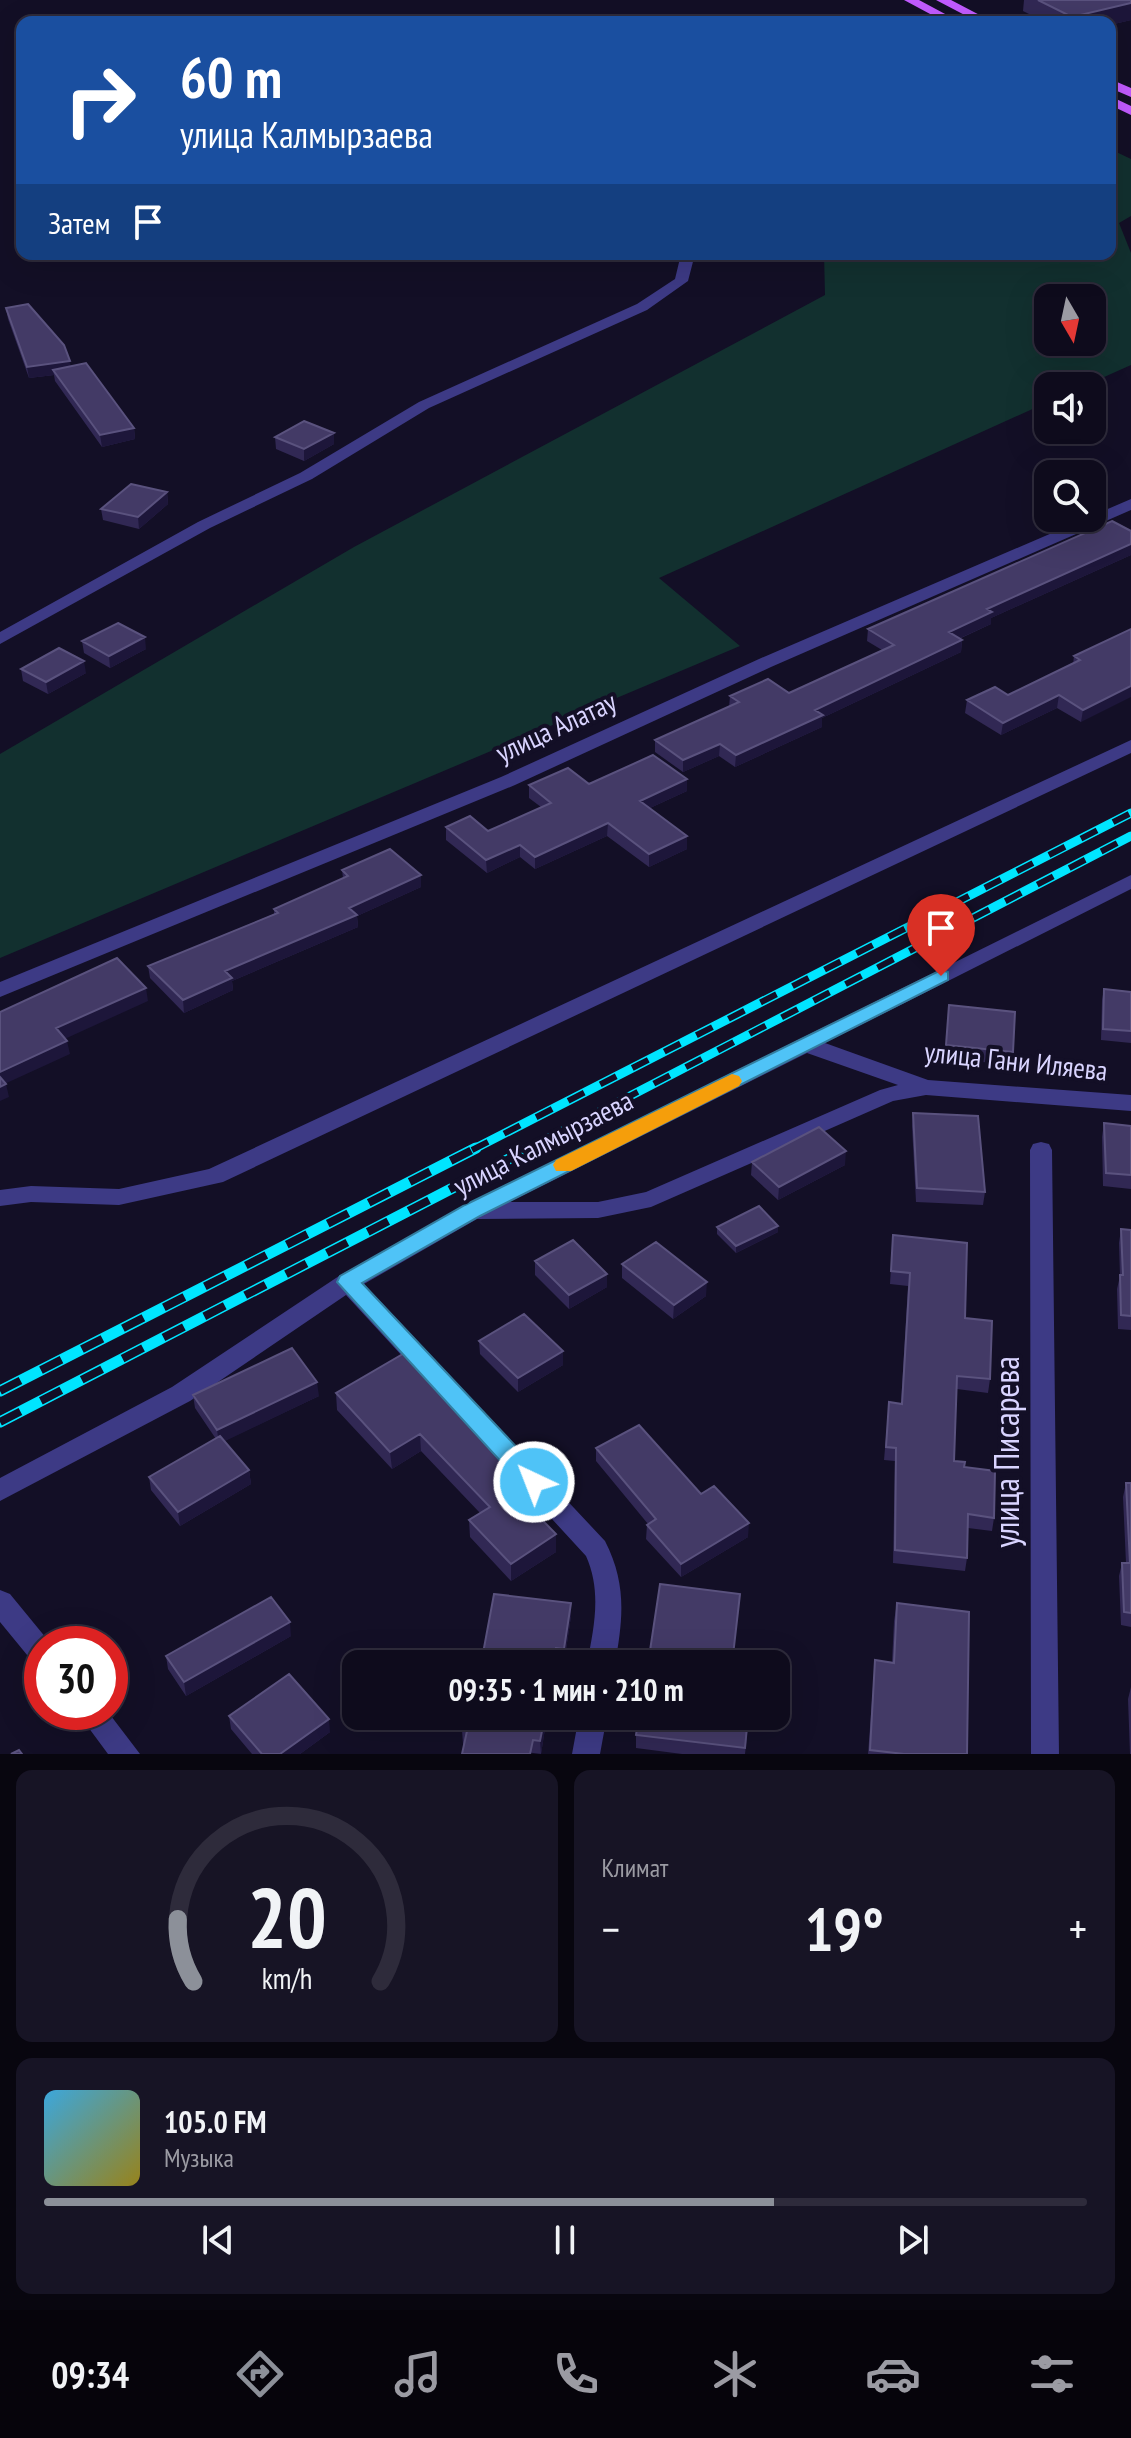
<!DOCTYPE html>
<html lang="ru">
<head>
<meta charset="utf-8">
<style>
	body { margin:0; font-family:"PT Sans Narrow",sans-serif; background:#171425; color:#f1f3f6; height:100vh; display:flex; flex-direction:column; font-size:30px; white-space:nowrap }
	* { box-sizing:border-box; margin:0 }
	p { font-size:26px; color:#9b9ba3 }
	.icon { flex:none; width:44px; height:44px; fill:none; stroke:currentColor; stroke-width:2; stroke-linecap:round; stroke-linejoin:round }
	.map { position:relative; height:1754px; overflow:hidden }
	.drawer { display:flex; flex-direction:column; gap:16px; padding:16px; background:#08060f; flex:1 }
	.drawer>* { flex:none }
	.guide { position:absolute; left:16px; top:16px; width:1100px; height:244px; border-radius:16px; box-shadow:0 8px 32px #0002,0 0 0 2px #2e2b3b; background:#1a4fa0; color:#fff; overflow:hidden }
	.needle { width:52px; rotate:171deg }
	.buttons { position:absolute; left:1034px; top:284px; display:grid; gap:16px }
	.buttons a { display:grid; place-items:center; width:72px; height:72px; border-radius:16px; background:#0e0b1c; box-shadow:0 8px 32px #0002,0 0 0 2px #2e2b3b; font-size:40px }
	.speed { position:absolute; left:24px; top:1626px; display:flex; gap:16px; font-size:40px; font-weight:700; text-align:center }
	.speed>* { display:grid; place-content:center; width:104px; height:104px; border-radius:50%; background:#0e0b1c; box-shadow:0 8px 32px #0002,0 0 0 2px #2e2b3b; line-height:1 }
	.speed .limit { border:12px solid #d22; background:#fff; color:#111 }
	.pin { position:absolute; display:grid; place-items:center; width:68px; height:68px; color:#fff; margin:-82px -34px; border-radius:50% 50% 50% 0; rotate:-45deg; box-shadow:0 0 8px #0007 }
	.pin .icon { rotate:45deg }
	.me { position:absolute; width:88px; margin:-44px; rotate:317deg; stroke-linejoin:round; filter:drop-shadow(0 0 6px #0008) }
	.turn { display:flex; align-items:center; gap:28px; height:168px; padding:0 32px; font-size:36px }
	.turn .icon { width:104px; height:104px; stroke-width:2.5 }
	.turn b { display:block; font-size:56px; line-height:68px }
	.then { display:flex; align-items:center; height:76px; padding:0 32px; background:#0003; gap:16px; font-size:30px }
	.big { font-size:60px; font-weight:600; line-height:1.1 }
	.drawer .card { flex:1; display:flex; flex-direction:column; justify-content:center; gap:12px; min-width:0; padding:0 28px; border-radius:16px; background:#171425 }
	.drawer .dial { align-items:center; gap:0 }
	.dial svg { height:208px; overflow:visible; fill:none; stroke:#2e2b3b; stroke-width:7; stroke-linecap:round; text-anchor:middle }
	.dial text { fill:#f1f3f6; stroke:none }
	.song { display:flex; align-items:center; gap:24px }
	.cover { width:96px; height:96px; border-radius:12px; background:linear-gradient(135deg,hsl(200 70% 55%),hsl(50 70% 35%)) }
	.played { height:8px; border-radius:4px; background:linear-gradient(90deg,#8c9099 70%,#2e2b3b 70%) }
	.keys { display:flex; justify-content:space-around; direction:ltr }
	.heat { display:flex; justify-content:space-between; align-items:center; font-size:44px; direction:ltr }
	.drawer .tiles { flex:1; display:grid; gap:16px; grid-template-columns:1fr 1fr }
	.card:last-child { grid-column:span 2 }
	.trip { position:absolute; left:342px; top:1650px; width:448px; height:80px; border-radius:16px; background:#0e0b1c; box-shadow:0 8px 32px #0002,0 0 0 2px #2e2b3b; font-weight:600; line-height:80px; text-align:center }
	.tabs { display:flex; height:128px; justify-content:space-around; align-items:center; background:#06040b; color:#9b9ba3 }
	.tabs .icon { width:56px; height:56px }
	.tabs .active { color:#8c9099 }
	.tabs b { font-size:36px; color:#f1f3f6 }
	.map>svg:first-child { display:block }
</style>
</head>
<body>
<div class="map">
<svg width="1131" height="1754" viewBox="0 0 1131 1754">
	<rect width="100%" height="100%" fill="#130f26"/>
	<path fill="#12302f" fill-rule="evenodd" d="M1110,149L1131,159V216L1119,223L1131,253V365L1084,386H1048V402L659,578L740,646L0,958V754L354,547L825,295L824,254H1110ZM1048,298H1092V342H1048Z"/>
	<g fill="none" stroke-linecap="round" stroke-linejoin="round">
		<path fill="#3d3a85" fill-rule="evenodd" d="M681,254H695L688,281L647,310L429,408L312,479L210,528L0,644V632L198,522L300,473L419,402L637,304L675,279Z
			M1131,499V510L771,667L515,785L0,997V982L501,777L759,659Z
			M1131,740V753L223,1182L119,1205L31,1202L0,1206V1190L31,1186L119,1189L209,1169Z
			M1131,875V889L825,1043L928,1080L1131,1095V1111L926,1095L893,1101L651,1207L598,1218L477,1219L364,1284L605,1541C627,1584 623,1619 615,1664H587C594,1627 602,1592 586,1556L346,1295L190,1401L0,1501V1478L172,1387L339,1276L465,1205ZM807,1053L898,1085L880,1090L646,1192L598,1202H510Z
			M1041,1142L1049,1144L1052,1150L1059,1754H1031L1030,1150L1033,1144Z
			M0,1590L10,1594L51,1644H42V1665L32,1661L0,1622Z
			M77,1712H108L140,1754H108Z
			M579,1716H607L600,1754H572Z"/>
		<path fill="#c25bff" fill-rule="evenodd" d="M904,0H919L960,22H945Z
			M936,0H951L993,22H978Z
			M1110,79L1131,88V97L1110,88Z
			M1110,96L1131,106V115L1110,105Z"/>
		<defs>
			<path id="rail-far1" d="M472,1150L1131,813
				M526,1150L1131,836"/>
			<path id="rail" d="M0,1391L476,1148
				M0,1422L530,1148"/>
		</defs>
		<use href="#rail-far1" stroke="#00e5ff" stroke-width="9"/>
		<use href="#rail" stroke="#00e5ff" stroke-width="11"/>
		<use href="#rail-far1" stroke="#130f26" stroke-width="6" stroke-dasharray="18" stroke-linecap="butt"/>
		<use href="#rail" stroke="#130f26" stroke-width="8" stroke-dasharray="23" stroke-linecap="butt"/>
	</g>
	<path fill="#312854" d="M1024,0H1131V20L1110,25V22H1045L1023,11Z
		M768,254H792V260L769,259Z
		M6,308L70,366L134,428L135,439L102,447L55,381L54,375L29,378L8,319Z
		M275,437L334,444L304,461L276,449Z
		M167,492L168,504L139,529L103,520L101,509Z
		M1131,531V555L991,618V624L959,639L962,640L961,652L822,718V727L735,767L719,756L683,772L655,752V740L729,707L730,696L789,693L882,650L867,641L868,629Z
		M1131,629L1081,722L1057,708L1001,735L965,713L967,700L1008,695L1073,664L1074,656Z
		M82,641L146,649L110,668L84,653Z
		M21,669L86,673L48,694L23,681Z
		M687,779V791L650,808L687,849L649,867L607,836L535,869L520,857L487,873L446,840V827L488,831L541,807L529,798V785Z
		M342,870L421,875V887L357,916L358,927L232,981L233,990L184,1013L150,978L148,966L274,914V909L343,878Z
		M1104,989L1131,992V1043L1101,1040L1102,1000Z
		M949,1005L1013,1052L1011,1065L945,1058Z
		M913,1113L985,1192L983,1205L916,1202L912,1126Z
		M1104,1123L1131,1126V1189L1103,1186L1102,1137Z
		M752,1162L845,1165L778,1200L751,1175Z
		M717,1227L778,1232L736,1253L717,1234Z
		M1121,1229L1131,1230V1330L1118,1329L1117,1289L1120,1276L1119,1243Z
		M893,1235L965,1318L990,1379L988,1393L957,1389L954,1461L964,1467L994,1518L992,1531L968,1528L967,1558L965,1571L893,1563L895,1461L884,1460L889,1402L901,1404L908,1286L890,1284Z
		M535,1261L607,1287L569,1309L535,1275Z
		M622,1264L706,1296L673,1319L622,1278Z
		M479,1341L563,1365L518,1392L480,1354Z
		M408,1351L513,1481L508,1485L556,1534V1552L511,1581L470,1537L469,1520L480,1513L421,1451L392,1469L337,1410L336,1393Z
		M193,1395L319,1396L224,1441L249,1470L251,1484L180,1526L151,1490L149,1477L216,1439L195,1408Z
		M596,1448L701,1494L748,1537L681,1577L646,1539L647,1525L648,1524L596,1461Z
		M1126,1483H1131V1627L1121,1625L1119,1576L1122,1563H1126L1123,1497Z
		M897,1603L967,1754H868L875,1660L892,1662L894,1621Z
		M571,1616L564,1663L556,1662V1664H481Z
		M291,1636L186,1696L168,1669L166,1656Z
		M1131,1687V1754H1130L1128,1699Z
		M229,1716L330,1732L300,1754H252L231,1729Z
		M547,1716L541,1754L463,1744L462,1730Z
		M749,1716L745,1754H682L636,1748V1735Z"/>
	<path fill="#1d163a" d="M1131,3V20L1110,25V22H1071L1072,17Z
		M70,361L71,372L53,370L54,375L29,378L27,367Z
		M134,428L135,439L102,447L100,435Z
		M334,433V444L304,461V449Z
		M167,492L168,504L139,529L138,517Z
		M1131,544V555L991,618V624L947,644L949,632L987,609Z
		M145,637L146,649L110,668L109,656Z
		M962,640L961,652L822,718V727L735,767L736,755L815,710Z
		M84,661L86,673L48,694L46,682Z
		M1131,686V697L1081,722L1083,710Z
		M1059,695L1057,708L1001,735L1003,723Z
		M720,744L719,756L683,772V760Z
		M687,779V791L639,813L640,801Z
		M608,823L607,836L535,869V857Z
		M687,836V849L649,867V854Z
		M520,845V857L487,873L486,860Z
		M421,875V887L357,916L358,927L232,981L233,990L184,1013L183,1000L225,971L349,908Z
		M146,988L148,1001L58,1042L56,1028Z
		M67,1041L70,1054L0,1086V1072Z
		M6,1084L9,1097L0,1101V1087Z
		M846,1151L845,1165L778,1200L779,1187Z
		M778,1226V1232L736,1253V1246Z
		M607,1274V1287L569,1309V1295Z
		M707,1282L706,1296L673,1319L674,1305Z
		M563,1351V1365L518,1392V1378Z
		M317,1382L319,1396L219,1444L217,1430Z
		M420,1434L421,1451L392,1469L390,1452Z
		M513,1464V1481L498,1491L497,1474Z
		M249,1470L251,1484L180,1526L178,1512Z
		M749,1523L748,1537L681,1577V1564Z
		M556,1534V1552L511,1581V1564Z
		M571,1603V1616L564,1663V1649Z
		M290,1622L291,1636L186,1696L184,1682Z
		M545,1716H547L541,1754L540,1741Z
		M329,1719L330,1732L300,1754H280Z"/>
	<path fill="#433a66" stroke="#5a527e" stroke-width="2" d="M1038,0H1131V3L1072,17Z
		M28,304L64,345L70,361L27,367L6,308Z
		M86,363L134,428L100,435L53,370Z
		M304,421L334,433L304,449L275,437Z
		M131,484L167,492L138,517L101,509Z
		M1112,521L1131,531V544L987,609L992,612L949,632L962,640L815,710L823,715L736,755L720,744L683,760L655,740L739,702L730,696L768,679L789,693L894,645L868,629Z
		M118,623L145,637L109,656L82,641Z
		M1131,629V686L1083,710L1059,695L1003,723L967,700L995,687L1008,695L1080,660L1074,656Z
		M59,648L84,661L46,682L21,669Z
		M653,755L687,779L640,801L687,836L649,854L608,823L535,857L520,845L486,860L446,827L470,816L488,831L551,803L529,785L568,768L589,784Z
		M390,849L421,875L349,908L357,915L225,971L232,978L183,1000L148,966L278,913L274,909L348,876L342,870Z
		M117,958L146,988L56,1028L67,1041L0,1072V1012Z
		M1104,989L1131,992V1031L1103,1029Z
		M949,1005L1015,1012L1013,1052L946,1045Z
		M0,1077L6,1084L0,1087Z
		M913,1113L978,1116L985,1192L917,1188Z
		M1104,1123L1131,1126V1175L1106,1173Z
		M819,1127L846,1151L779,1187L752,1162Z
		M759,1206L778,1226L736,1246L717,1227Z
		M1121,1229L1131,1230V1316L1121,1315L1120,1275H1123Z
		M893,1235L967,1243L965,1318L992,1321L990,1379L957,1376L954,1461L965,1462L964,1467L995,1471L994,1518L968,1514L967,1558L895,1550L896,1448L886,1447L889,1402L902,1404L910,1273L891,1271Z
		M573,1240L607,1274L569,1295L535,1261Z
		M656,1242L707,1282L674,1305L622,1264Z
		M524,1314L563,1351L518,1378L479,1341Z
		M292,1348L317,1382L217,1430L193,1395Z
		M408,1351L513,1464L497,1474L556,1534L511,1564L469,1520L490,1507L420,1434L390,1452L336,1393Z
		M639,1425L701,1494L714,1486L749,1523L681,1564L647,1525L656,1519L596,1448Z
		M220,1436L249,1470L178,1512L149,1477Z
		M1126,1483H1131V1613L1124,1612L1122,1563H1130Z
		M660,1584L740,1594L732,1664H648Z
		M494,1594L571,1603L564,1649L556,1648L553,1664H481Z
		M271,1597L290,1622L184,1682L166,1656Z
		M897,1603L969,1612L967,1754H904L870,1750L875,1660L894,1663Z
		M289,1674L329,1719L280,1754H262L229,1716Z
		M465,1716H545L540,1741L533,1740L530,1754H462L467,1731L462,1730Z
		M639,1716H748L745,1748L636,1735Z
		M19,1750L22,1754H11Z"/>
	<path fill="#4fc3f7" stroke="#337fa1" stroke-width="2" d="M941,970L948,972V980L480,1216L362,1283L543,1475L546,1482L543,1489L534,1492L526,1489L337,1282L340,1276L465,1205Z"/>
	<path fill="#f59e0b" d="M732,1074L739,1076L742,1081L739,1086L571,1171H556L553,1165L556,1160Z"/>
	<g text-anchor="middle" stroke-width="8" stroke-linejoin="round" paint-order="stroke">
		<g font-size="28" fill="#d9d4ff" stroke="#130f26">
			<text transform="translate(556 727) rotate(-25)" y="10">улица Алатау</text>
			<text transform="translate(1016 1061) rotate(6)" y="10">улица Гани Иляева</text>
			<text transform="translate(543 1143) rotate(-27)" y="10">улица Калмырзаева</text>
		</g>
		<g font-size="34" fill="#d9d4ff" stroke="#130f26">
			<text transform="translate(1007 1452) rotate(-90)" y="12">улица Писарева</text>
		</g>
	</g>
</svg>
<div class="buttons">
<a><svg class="needle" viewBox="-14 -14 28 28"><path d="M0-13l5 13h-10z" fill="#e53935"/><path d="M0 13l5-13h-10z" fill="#9b9ba3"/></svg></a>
<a><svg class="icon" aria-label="sound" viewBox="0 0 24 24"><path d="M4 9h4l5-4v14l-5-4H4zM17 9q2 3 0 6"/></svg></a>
<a><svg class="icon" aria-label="search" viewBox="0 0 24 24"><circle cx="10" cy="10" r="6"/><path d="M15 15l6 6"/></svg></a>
</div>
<div class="speed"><div class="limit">30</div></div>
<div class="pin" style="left:941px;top:976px;background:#d93025"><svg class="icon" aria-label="arrive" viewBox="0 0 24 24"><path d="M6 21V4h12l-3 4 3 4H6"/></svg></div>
<svg class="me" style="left:534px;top:1482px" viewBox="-20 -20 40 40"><circle r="17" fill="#4fc3f7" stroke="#fff" stroke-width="3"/><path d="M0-11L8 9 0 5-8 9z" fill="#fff"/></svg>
<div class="trip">09:35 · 1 мин · 210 m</div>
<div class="guide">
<div class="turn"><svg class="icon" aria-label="right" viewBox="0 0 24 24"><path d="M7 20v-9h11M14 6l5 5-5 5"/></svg><div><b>60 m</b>улица Калмырзаева</div></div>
<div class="then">Затем<svg class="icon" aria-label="arrive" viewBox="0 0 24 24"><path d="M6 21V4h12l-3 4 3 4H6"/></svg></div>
</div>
</div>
<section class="drawer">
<div class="tiles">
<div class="card dial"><svg viewBox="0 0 100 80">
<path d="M14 69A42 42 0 1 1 86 69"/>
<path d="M14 69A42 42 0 0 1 8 45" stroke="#8c9099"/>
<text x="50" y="56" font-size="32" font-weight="700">20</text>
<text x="50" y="72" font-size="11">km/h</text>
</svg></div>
<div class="card"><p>Климат</p>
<div class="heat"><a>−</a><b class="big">19°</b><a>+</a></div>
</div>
<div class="card">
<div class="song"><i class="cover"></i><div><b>105.0 FM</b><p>Музыка</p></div></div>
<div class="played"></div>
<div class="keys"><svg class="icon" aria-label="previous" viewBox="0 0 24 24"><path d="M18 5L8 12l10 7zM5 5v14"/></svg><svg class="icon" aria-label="pause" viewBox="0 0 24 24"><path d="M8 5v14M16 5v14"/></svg><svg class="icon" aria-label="next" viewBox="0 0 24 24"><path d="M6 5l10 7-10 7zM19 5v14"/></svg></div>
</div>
</div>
</section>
<nav class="tabs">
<b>09:34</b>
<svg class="icon active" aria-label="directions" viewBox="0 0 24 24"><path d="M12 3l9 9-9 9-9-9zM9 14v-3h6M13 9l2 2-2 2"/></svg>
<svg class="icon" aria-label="music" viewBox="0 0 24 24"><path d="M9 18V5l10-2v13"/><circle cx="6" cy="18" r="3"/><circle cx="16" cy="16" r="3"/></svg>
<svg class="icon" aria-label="phone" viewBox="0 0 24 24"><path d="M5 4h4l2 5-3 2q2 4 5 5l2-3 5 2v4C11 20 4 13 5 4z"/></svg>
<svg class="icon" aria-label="climate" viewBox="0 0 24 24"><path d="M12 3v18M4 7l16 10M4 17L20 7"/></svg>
<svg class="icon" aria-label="car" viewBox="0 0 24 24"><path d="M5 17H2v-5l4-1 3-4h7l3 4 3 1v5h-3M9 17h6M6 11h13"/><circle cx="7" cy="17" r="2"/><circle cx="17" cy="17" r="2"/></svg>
<svg class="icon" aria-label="filters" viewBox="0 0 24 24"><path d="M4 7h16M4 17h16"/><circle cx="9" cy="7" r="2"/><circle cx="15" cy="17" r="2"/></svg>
</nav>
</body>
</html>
